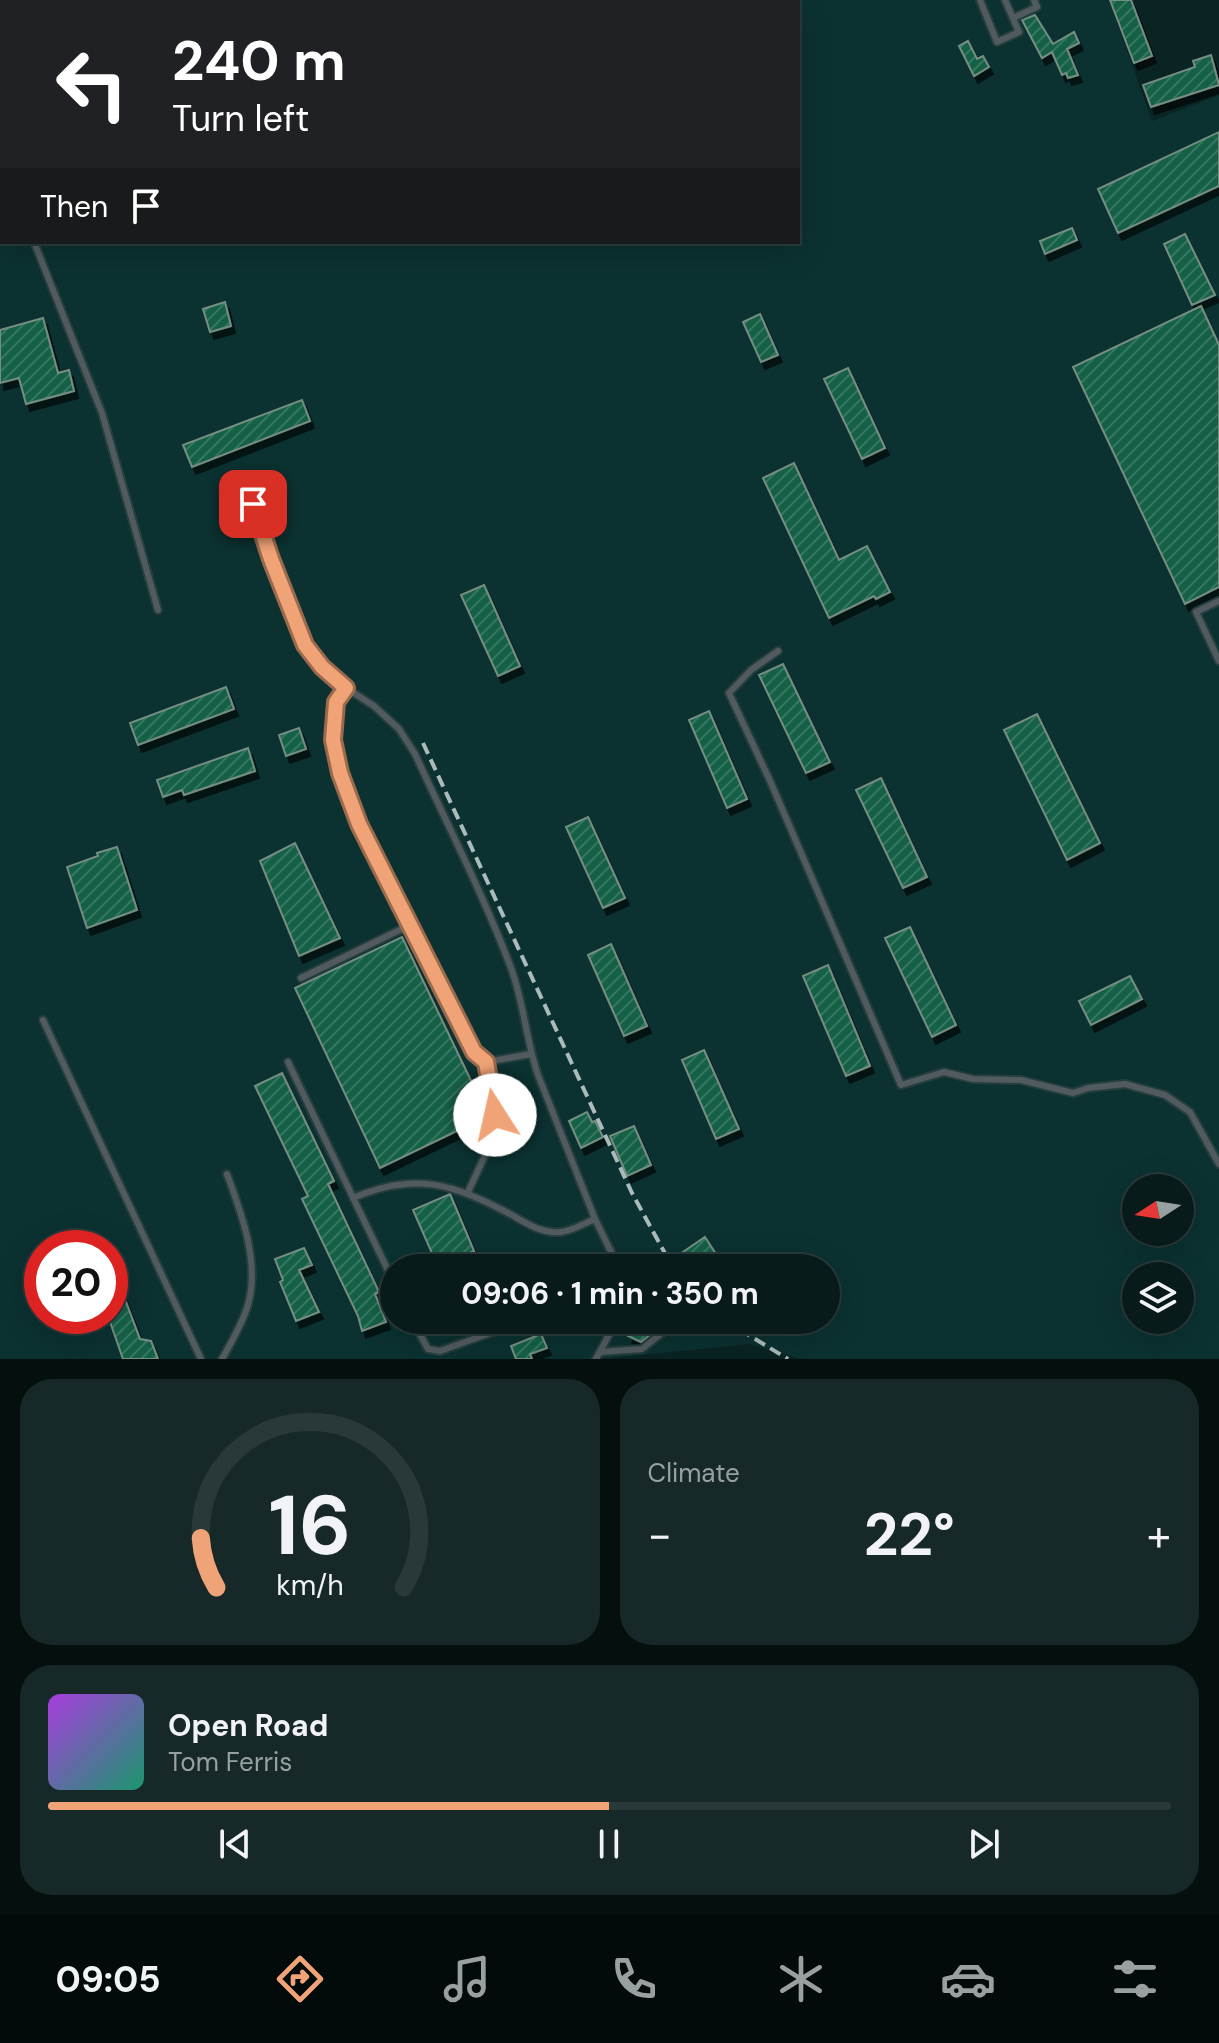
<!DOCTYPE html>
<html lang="en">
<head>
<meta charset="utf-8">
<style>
	body { margin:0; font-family:"DM Sans",sans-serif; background:#162827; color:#f1f3f6; height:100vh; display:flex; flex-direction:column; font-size:30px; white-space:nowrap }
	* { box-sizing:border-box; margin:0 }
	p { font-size:26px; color:#98a1a2 }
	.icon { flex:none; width:44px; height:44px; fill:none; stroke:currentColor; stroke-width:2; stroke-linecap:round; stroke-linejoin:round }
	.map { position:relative; height:1359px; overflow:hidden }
	.side { display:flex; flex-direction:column; gap:20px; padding:20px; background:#040f0e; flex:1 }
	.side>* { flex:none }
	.top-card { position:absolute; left:0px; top:0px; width:800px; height:244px; box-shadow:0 8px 32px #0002,0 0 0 2px #293939; background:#202124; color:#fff; overflow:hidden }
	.needle { width:52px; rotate:258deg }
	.fabs { position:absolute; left:1122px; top:1174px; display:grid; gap:16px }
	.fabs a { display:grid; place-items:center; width:72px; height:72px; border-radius:50%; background:#081b1a; box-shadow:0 8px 32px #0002,0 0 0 2px #293939; font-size:40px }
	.speed { position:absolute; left:24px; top:1230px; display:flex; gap:16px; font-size:40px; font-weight:700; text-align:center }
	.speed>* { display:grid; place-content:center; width:104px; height:104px; border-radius:50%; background:#081b1a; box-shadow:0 8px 32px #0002,0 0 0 2px #293939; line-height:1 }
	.speed .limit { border:12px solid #d22; background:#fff; color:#111 }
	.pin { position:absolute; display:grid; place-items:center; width:68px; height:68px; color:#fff; margin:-34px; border-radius:16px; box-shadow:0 4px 12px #0006 }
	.me { position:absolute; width:88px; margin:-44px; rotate:350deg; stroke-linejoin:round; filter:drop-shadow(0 0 6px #0008) }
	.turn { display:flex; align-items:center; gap:28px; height:168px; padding:0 40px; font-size:36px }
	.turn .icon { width:104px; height:104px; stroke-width:2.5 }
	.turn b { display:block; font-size:56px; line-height:68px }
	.then { display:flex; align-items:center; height:76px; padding:0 40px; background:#0003; gap:16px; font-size:30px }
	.big { font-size:60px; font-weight:700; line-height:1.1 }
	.side .tile { flex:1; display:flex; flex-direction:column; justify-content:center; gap:12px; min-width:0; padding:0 28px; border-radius:32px; background:#162827 }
	.side .dial { align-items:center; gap:0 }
	.dial svg { height:208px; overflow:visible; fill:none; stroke:#293939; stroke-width:7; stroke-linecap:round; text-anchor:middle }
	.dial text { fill:#f1f3f6; stroke:none }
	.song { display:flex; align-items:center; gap:24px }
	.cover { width:96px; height:96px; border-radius:12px; background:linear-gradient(135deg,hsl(280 70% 55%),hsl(160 70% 35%)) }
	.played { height:8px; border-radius:4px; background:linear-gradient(90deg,#efa376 50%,#293939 50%) }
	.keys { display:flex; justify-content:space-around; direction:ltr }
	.heat { display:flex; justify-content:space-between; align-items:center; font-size:44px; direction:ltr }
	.side .tiles { flex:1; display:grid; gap:20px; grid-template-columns:1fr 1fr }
	.tile:last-child { grid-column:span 2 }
	.trip { position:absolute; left:380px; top:1254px; width:460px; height:80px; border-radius:40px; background:#081b1a; box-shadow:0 8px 32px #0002,0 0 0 2px #293939; font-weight:700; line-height:80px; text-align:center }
	.menu { display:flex; height:128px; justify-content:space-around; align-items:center; background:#030b0a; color:#98a1a2 }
	.menu .icon { width:56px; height:56px }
	.menu .selected { color:#efa376 }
	.menu b { font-size:36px; color:#f1f3f6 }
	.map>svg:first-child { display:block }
</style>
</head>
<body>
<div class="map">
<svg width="1219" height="1359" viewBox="0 0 1219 1359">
	<defs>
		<pattern id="building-hatch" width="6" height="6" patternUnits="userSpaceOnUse" patternTransform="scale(2)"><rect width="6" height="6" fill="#146046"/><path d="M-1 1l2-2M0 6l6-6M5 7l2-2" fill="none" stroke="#357761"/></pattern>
		<filter id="shadow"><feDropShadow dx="4" dy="7" stdDeviation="0" flood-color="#0009"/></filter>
	</defs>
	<rect width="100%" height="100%" fill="#0a2423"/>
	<path fill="#0b3130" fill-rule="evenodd" d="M377,0H1109L1152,121L1219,95V1359H800L750,1344L602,1359H0V182L2,181V242H798V2H373ZM1136,1188H1180V1232H1136ZM42,1248H110V1316H42ZM394,1268H826V1320H394ZM1136,1276H1180V1320H1136Z"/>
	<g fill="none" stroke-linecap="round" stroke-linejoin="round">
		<path stroke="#00091c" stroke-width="24" d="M99,2L109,0
			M0,86H2"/>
	</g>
	<path fill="url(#building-hatch)" stroke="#768e82" stroke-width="2" filter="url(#shadow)" d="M1110,0H1131L1152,56L1134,63Z
		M1035,15L1053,44L1074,32L1079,43L1067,49L1078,75L1068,78L1066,73L1062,75L1052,52L1042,58L1022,20Z
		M968,41L977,59L983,56L989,67L974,76L959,46Z
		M1211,55L1219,85L1151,107L1143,85L1195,67L1193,61Z
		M1219,132V186L1118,233L1098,189Z
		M1072,228L1077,240L1045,254L1040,241Z
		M1185,234L1215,295L1192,305L1164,244Z
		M225,302L231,326L210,332L203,309Z
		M1201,306L1219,345V587L1185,604L1073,367Z
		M760,314L778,355L761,362L743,322Z
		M43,318L58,373L69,370L74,391L26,404L19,378L0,383V330Z
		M848,368L885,448L862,459L824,379Z
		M302,400L310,421L192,467L183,445Z
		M794,463L839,560L867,546L890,592L876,599L874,596L829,618L763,478Z
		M484,585L520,666L498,676L461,595Z
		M783,664L830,762L806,773L759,675Z
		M226,687L234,709L138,745L130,723Z
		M709,711L747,799L727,808L689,720Z
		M1037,714L1100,843L1067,860L1004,730Z
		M299,728L306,749L286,756L279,735Z
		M248,748L255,771L184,795L182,790L163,797L157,780Z
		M881,778L927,877L903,888L856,790Z
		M588,817L625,898L603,908L566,827Z
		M295,843L340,938L299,956L260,861Z
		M117,847L137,910L87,928L67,867L98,856L97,853Z
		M910,927L956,1025L932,1037L885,938Z
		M402,937L488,1116L380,1168L295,988Z
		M611,944L647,1026L624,1036L588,955Z
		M828,965L870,1066L846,1076L803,976Z
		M1130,976L1142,999L1091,1025L1079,1001Z
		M704,1050L739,1129L716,1139L682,1060Z
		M282,1073L334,1181L328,1184L379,1292L375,1294L386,1322L362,1331L358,1316L302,1199L308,1196L255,1086Z
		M587,1112L592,1122L595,1121L603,1137L581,1148L569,1121Z
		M634,1126L651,1165L627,1176L610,1136Z
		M450,1194L474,1251L438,1267L413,1210Z
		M705,1237L725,1268H689L680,1254Z
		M304,1248L312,1265L299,1270L319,1312L296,1321L280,1282L283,1280L275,1259Z
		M605,1253L611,1268H567V1267Z
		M123,1294L140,1339L151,1341L158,1359H123L108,1316H110V1299Z
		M634,1320H656L650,1335L641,1342L628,1336Z
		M541,1334L547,1348L530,1354L532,1359H516L511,1346Z"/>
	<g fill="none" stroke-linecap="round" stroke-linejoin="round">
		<defs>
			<path id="service" d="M980,0L997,42L1019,32L1005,0
				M438,2L439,0
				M1013,18L1037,7L1034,0
				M34,242L102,413L158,610
				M244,476L271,559L311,655L346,688L374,706L399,729L415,754C447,824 484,896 511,968C524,1003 526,1040 538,1075L595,1219L619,1268
				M1219,601L1196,612L1219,661
				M778,651L751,670L729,693L771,783L901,1085L944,1072L973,1079L1021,1080L1073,1093L1088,1088L1125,1084L1165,1095L1190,1112L1219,1164
				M346,688L336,702L333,740L340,773L359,824L474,1052L486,1062L531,1054
				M301,978L410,925
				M43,1020L201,1359
				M288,1062L394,1283
				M467,1194L489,1147L495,1115L486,1062
				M353,1198C415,1171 453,1184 510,1214C526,1223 542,1234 561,1232C572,1231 585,1223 595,1219
				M412,1320L428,1349L440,1351L527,1320
				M600,1352L642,1349L678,1320
				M222,1359C231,1343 241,1326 247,1308C261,1265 242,1215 227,1174
				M596,1359L617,1320"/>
			<path id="secondary" d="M341,2L345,0
				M0,182L2,181"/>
		</defs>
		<use href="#service" stroke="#263f3e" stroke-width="10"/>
		<use href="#secondary" stroke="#263f3e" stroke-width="22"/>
		<use href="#service" stroke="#515b5f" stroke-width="6"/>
		<use href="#secondary" stroke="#6c7d83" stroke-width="18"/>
		<path stroke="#aabbba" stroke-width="4" stroke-dasharray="12 6" stroke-linecap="butt" d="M423,743L632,1193L673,1268
			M724,1320L788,1359"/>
	</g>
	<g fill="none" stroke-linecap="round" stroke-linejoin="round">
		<defs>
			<path id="route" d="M253,504L271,559L305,645L322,667L346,688L336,702L333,740L340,773L359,824L474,1052L486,1062L495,1115"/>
		</defs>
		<use href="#route" stroke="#9b6a4d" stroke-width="20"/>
		<use href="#route" stroke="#efa376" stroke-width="14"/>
	</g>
</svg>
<div class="fabs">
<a><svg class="needle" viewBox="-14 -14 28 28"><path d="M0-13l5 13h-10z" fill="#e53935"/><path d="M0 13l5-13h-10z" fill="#98a1a2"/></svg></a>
<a><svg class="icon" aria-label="layers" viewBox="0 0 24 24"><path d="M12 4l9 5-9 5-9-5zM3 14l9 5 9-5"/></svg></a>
</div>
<div class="speed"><div class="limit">20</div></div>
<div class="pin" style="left:253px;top:504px;background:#d93025"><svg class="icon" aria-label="arrive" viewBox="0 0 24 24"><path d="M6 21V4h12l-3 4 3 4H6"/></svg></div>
<svg class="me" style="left:495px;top:1115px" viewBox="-20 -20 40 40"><circle r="19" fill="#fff"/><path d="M0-13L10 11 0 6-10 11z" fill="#efa376"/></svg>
<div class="trip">09:06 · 1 min · 350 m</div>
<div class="top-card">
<div class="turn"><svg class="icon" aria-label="left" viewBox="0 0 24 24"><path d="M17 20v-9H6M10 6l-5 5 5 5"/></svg><div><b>240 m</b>Turn left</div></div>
<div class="then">Then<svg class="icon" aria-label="arrive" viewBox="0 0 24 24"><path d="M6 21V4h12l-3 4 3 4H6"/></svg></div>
</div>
</div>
<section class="side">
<div class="tiles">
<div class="tile dial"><svg viewBox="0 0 100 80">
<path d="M14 69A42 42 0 1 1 86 69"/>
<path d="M14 69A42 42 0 0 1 8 50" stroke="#efa376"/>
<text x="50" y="56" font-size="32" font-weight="700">16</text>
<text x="50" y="72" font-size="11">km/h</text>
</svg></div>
<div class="tile"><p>Climate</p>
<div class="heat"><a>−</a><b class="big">22°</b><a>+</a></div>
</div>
<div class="tile">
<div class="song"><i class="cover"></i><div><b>Open Road</b><p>Tom Ferris</p></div></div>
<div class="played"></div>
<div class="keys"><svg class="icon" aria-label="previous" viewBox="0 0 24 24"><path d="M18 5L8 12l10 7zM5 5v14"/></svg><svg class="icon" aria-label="pause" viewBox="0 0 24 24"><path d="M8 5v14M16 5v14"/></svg><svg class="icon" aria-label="next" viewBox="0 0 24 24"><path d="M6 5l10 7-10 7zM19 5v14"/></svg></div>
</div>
</div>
</section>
<nav class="menu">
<b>09:05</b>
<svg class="icon selected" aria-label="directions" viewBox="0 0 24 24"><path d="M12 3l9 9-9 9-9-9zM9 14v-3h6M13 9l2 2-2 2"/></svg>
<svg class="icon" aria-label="music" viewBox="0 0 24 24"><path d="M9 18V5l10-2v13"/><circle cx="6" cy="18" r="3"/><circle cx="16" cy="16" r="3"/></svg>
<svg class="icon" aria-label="phone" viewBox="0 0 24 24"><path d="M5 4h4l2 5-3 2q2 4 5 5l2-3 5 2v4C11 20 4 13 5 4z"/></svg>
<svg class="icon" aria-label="climate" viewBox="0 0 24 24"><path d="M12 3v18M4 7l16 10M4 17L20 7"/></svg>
<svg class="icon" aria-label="car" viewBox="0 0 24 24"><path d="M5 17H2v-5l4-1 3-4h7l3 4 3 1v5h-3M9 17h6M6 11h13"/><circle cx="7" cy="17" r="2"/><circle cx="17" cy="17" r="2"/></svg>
<svg class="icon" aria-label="filters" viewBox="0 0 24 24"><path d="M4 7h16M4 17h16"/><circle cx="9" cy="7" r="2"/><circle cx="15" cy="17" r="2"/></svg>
</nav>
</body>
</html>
